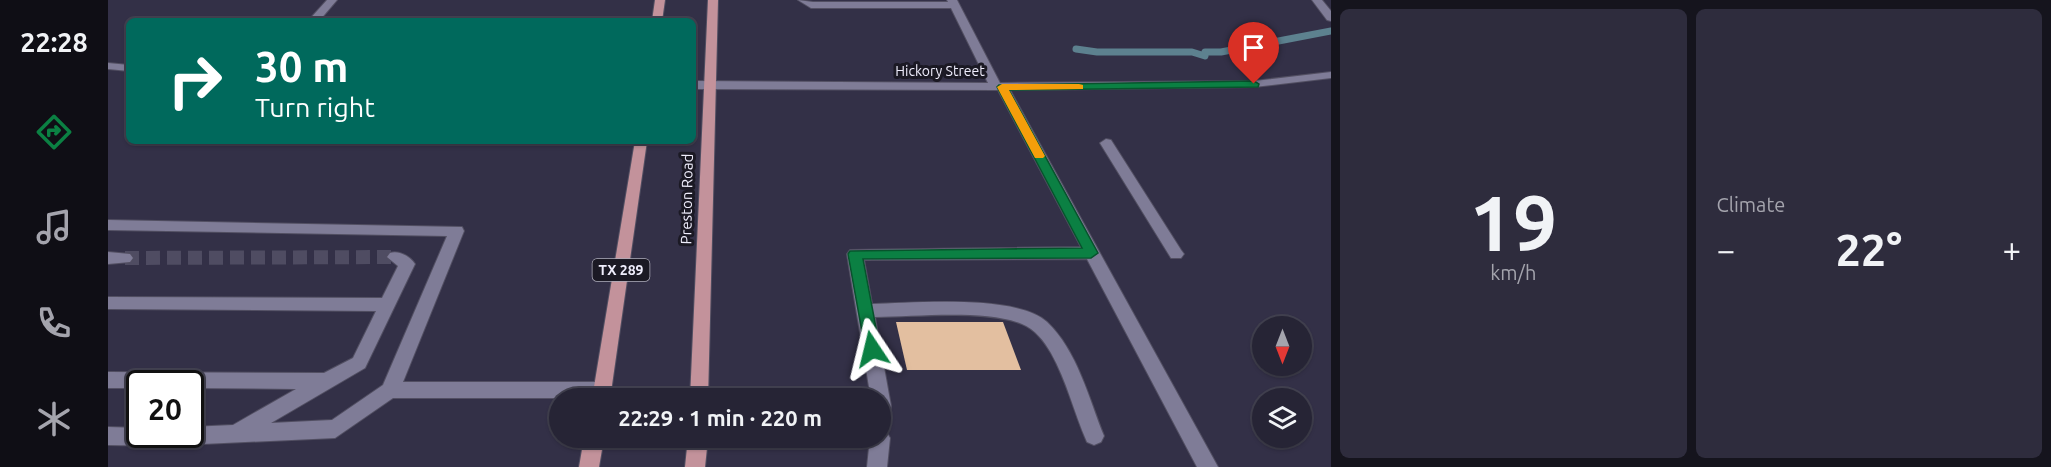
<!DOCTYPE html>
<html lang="en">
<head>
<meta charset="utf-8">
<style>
	body { margin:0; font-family:Ubuntu,sans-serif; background:#2e2c3d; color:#f1f3f6; height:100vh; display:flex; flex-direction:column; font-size:22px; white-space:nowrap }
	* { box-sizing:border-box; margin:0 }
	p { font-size:20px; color:#a4a4ad }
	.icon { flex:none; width:33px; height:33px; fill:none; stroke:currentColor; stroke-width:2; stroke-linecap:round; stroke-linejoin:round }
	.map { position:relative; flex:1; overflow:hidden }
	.sheet { display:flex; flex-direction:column; gap:9px; padding:9px; background:#15141d; width:720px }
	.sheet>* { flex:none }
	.banner { position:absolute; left:18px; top:18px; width:570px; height:126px; border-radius:9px; box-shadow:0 2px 4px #0004,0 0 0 2px #424150; background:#00695c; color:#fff; overflow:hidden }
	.needle { width:39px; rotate:180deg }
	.fabs { position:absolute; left:1144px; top:316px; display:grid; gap:12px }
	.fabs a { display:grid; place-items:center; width:60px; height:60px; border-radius:50%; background:#262435; box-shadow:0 2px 4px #0004,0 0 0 2px #424150; font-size:30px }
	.speed { position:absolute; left:18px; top:370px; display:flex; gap:12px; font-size:30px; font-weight:700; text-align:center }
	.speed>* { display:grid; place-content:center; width:78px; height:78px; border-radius:50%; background:#262435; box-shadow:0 2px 4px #0004,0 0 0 2px #424150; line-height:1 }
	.speed .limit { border:3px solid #111; border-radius:9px; background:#fff; color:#111 }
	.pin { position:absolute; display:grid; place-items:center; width:51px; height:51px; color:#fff; margin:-62px -26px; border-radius:50% 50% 50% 0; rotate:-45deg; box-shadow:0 0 6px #0007 }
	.pin .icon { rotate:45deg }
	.me { position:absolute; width:66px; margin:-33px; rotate:350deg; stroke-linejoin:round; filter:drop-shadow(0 0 4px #0008) }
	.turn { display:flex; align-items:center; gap:21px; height:126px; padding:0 30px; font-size:27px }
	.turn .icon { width:78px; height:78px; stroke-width:2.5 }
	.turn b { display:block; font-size:42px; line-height:51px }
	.big { font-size:45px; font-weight:600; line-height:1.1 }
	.sheet .widget { flex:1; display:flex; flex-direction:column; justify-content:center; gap:9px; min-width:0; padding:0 21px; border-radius:9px; background:#2e2c3d }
	.sheet .dial { align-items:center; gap:0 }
	.dial b { font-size:78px; line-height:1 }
	.heat { display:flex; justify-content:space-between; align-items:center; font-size:33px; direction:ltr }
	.sheet .tiles { flex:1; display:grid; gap:9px; grid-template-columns:repeat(2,1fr) }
	.trip { position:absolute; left:441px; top:388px; width:342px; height:60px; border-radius:30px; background:#262435; box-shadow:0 2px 4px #0004,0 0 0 2px #424150; font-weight:600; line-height:60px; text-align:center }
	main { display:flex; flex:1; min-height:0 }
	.tabs { display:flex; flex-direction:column; width:108px; justify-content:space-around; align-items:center; background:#0f0e15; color:#a4a4ad }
	.tabs .icon { width:42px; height:42px }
	.tabs .on { color:#0b8043 }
	.tabs b { font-size:27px; color:#f1f3f6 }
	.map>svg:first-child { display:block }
</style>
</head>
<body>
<main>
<nav class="tabs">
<b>22:28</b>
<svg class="icon on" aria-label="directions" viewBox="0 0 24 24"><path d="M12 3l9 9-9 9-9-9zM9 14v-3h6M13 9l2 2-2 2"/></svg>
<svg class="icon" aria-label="music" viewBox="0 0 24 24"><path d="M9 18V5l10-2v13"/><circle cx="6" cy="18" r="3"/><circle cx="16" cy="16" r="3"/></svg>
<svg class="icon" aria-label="phone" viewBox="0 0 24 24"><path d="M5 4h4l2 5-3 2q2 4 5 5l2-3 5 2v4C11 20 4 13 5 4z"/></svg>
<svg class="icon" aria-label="climate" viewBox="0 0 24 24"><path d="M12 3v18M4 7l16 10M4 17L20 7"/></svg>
</nav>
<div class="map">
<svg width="1223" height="467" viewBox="0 0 1223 467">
	<rect width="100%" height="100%" fill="#333047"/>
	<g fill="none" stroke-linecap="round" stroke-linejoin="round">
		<path stroke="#5d818f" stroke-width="7" d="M968,49L989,52H1084L1097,56V52H1113L1223,31"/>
	</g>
	<path fill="#e3bfa0" d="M788,322H895L913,370H799Z"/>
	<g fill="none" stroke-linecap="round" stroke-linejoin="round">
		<path stroke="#4f4c62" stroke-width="14" stroke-dasharray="14 7" stroke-linecap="butt" d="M17,258L287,257"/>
		<defs>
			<path id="minor" d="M219,0H229L211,21H200Z
				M690,0L705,2H840L839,0H849L892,83L1146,81L1223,72V78L1146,87L902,90L1110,467H1089L979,259L756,260L764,304C805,303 909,294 939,322C969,350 981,399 996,436L993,442L986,445L979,442C966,413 959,381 943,353C936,341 927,329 914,324C877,309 807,317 767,317L783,406L779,433L782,438L779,467H759L762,438H772V399H763L739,254L742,250L973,247L890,90L585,89V81L880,83L843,8H703Z
				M1204,0H1214L1223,11V21L1219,20Z
				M0,63L21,65V71L0,69Z
				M998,139L1003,140L1073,250L1076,254L1073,258H1063L992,143Z
				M0,220L354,227L356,231L295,382H494L501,384L503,390L501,396L494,398H285L227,438L52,446L0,445V427L32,428V435H82V427L125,425L188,389L82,388V384H32V388H0V372L216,373L245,358L268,311L0,309V297L274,298L290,266L279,257L282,253C290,250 302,256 307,264L257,368L163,423L224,420L275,385L339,236L0,230Z
				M0,252L22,254L25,258L22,262L0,264Z"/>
			<path id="major" d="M547,0H557L554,21H544Z
				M600,0H610L600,399H582Z
				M527,141H539L502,399H484Z
				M476,438H496L491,467H471Z
				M580,438H600L597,467H577Z"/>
		</defs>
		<use href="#minor" stroke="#524f62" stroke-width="2"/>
		<use href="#major" stroke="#524f62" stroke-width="2"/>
		<use href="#minor" fill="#7f7c97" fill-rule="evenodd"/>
		<use href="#major" fill="#c3929b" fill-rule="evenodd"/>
	</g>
	<path fill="#0b8043" stroke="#07532c" stroke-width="1.5" d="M1146,81L1151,84L1150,87L901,90L990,253L983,258L755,259L772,349L770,354H758L740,254L742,251L974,248L889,87L891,85Z"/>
	<path fill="#f59e0b" d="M971,84L975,85V89L901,90L937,156L935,158H927L889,87L894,84Z"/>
	<g text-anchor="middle" stroke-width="6" stroke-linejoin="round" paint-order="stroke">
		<g font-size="14" fill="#efedfc" stroke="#1b1924">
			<text x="832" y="76">Hickory Street</text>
		</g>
		<rect fill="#1b1924" stroke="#afadbb" stroke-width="1.5" x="484.5" y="259" width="57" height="22" rx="4.5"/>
		<g font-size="14" font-weight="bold" fill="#efedfc">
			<text x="513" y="275">TX 289</text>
		</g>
		<g font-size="15" fill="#efedfc" stroke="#1b1924">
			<text transform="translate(579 199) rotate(-89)" y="5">Preston Road</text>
		</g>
	</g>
</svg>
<div class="fabs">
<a><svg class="needle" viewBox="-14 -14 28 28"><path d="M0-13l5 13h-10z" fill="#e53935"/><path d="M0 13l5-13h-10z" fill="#a4a4ad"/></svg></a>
<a><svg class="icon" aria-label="layers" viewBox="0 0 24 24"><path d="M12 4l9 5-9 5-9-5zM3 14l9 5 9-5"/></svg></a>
</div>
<div class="speed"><div class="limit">20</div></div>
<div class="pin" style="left:1146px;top:84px;background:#d93025"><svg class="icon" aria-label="arrive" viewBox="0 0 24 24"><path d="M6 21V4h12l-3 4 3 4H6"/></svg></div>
<svg class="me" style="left:764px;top:349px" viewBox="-20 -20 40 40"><path d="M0-17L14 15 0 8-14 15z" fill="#0b8043" stroke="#fff" stroke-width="4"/></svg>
<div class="trip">22:29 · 1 min · 220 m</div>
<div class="banner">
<div class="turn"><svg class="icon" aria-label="right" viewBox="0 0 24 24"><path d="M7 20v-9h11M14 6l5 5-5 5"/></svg><div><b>30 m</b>Turn right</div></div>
</div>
</div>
<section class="sheet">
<div class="tiles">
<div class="widget dial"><b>19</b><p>km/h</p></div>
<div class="widget"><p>Climate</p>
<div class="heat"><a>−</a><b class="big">22°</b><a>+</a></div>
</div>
</div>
</section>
</main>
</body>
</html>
